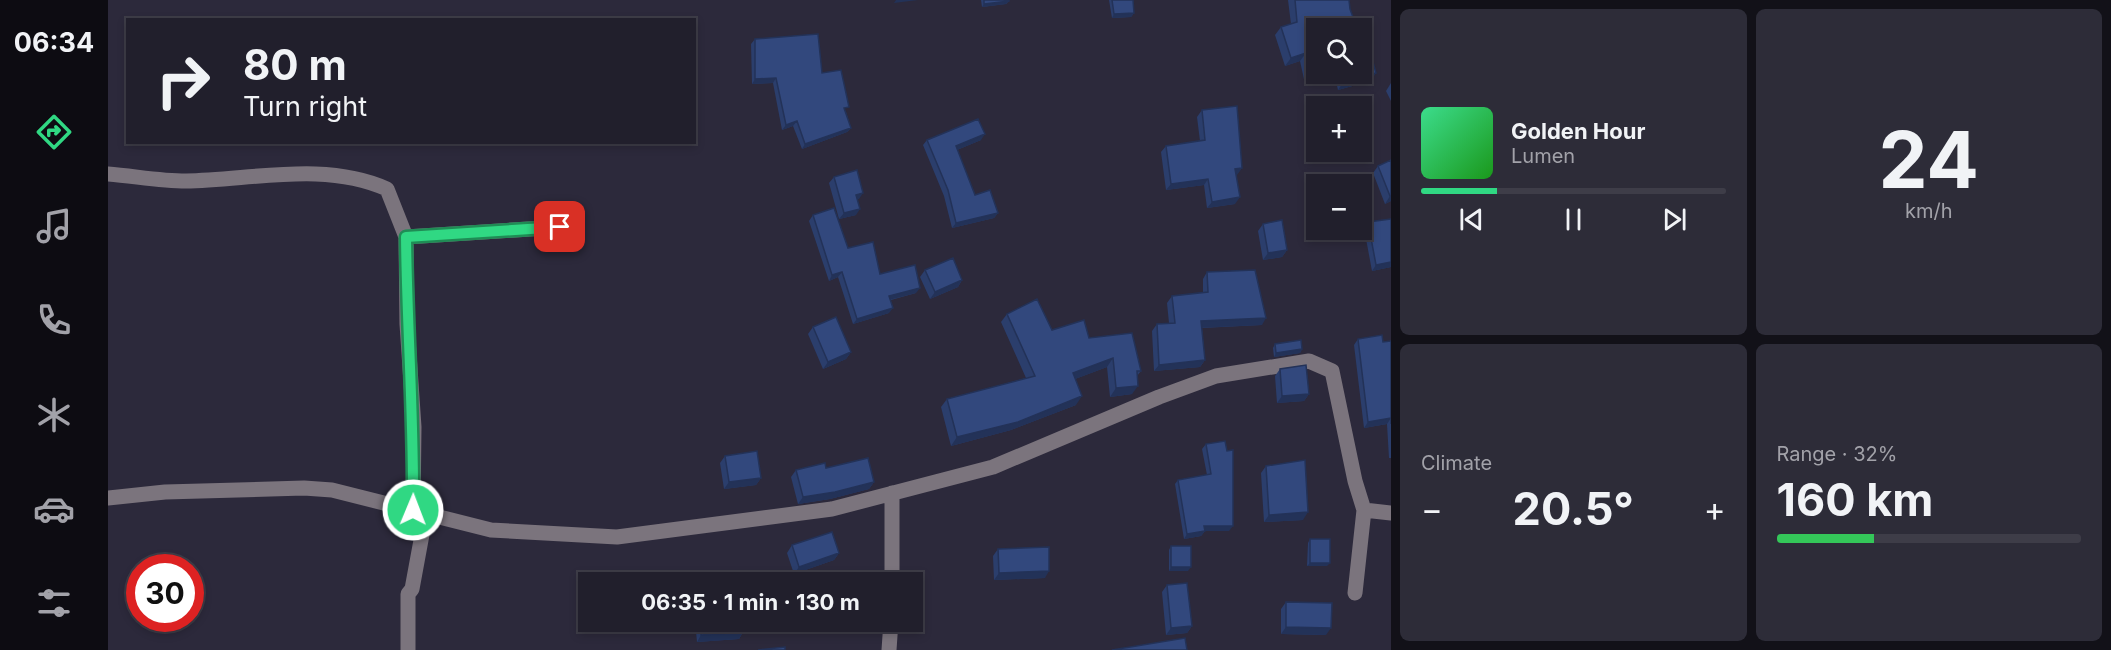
<!DOCTYPE html>
<html lang="en">
<head>
<meta charset="utf-8">
<style>
	body { margin:0; font-family:Inter,sans-serif; background:#2d2c38; color:#f1f3f6; height:100vh; display:flex; flex-direction:column; font-size:22px; white-space:nowrap }
	* { box-sizing:border-box; margin:0 }
	p { font-size:20px; color:#a2a2a9 }
	.icon { flex:none; width:33px; height:33px; fill:none; stroke:currentColor; stroke-width:2; stroke-linecap:round; stroke-linejoin:round }
	.map { position:relative; flex:1; overflow:hidden }
	.panel { display:flex; flex-direction:column; gap:9px; padding:9px; background:#121118; width:720px }
	.panel>* { flex:none }
	.guide { position:absolute; left:18px; top:18px; width:570px; height:126px; border-radius:0px; box-shadow:0 3px 9px #0003,0 0 0 2px #3e3d48; background:#211f2c; color:#f1f3f6; overflow:hidden }
	.fabs { position:absolute; left:1198px; top:18px; display:grid; gap:12px }
	.fabs a { display:grid; place-items:center; width:66px; height:66px; border-radius:0px; background:#211f2c; box-shadow:0 3px 9px #0003,0 0 0 2px #3e3d48; font-size:30px }
	.speed { position:absolute; left:18px; top:554px; display:flex; gap:12px; font-size:30px; font-weight:700; text-align:center }
	.speed>* { display:grid; place-content:center; width:78px; height:78px; border-radius:50%; background:#211f2c; box-shadow:0 3px 9px #0003,0 0 0 2px #3e3d48; line-height:1 }
	.speed .limit { border:9px solid #d22; background:#fff; color:#111 }
	.pin { position:absolute; display:grid; place-items:center; width:51px; height:51px; color:#fff; margin:-26px; border-radius:12px; box-shadow:0 3px 9px #0006 }
	.me { position:absolute; width:66px; margin:-33px; rotate:1deg; stroke-linejoin:round; filter:drop-shadow(0 0 4px #0008) }
	.turn { display:flex; align-items:center; gap:21px; height:126px; padding:0 18px; font-size:27px }
	.turn .icon { width:78px; height:78px; stroke-width:2.5 }
	.turn b { display:block; font-size:42px; line-height:51px }
	.big { font-size:45px; font-weight:700; line-height:1.1 }
	.panel .card { flex:1; display:flex; flex-direction:column; justify-content:center; gap:9px; min-width:0; padding:0 21px; border-radius:9px; background:#2d2c38 }
	.panel .dial { align-items:center; gap:0 }
	.dial b { font-size:78px; line-height:1 }
	.song { display:flex; align-items:center; gap:18px }
	.cover { width:72px; height:72px; border-radius:9px; background:linear-gradient(135deg,hsl(150 70% 55%),hsl(120 70% 35%)) }
	.played { height:6px; border-radius:3px; background:linear-gradient(90deg,#30d883 25%,#3e3d48 25%) }
	.keys { display:flex; justify-content:space-around; direction:ltr }
	.heat { display:flex; justify-content:space-between; align-items:center; font-size:33px; direction:ltr }
	.charge { height:9px; border-radius:4px; background:linear-gradient(90deg,#34c759 32%,#3e3d48 0) }
	.panel .tiles { flex:1; display:grid; gap:9px; grid-template-columns:repeat(2,1fr) }
	.trip { position:absolute; left:470px; top:572px; width:345px; height:60px; border-radius:0px; background:#211f2c; box-shadow:0 3px 9px #0003,0 0 0 2px #3e3d48; font-weight:700; line-height:60px; text-align:center }
	main { display:flex; flex:1; min-height:0 }
	.tab-bar { display:flex; flex-direction:column; width:108px; justify-content:space-around; align-items:center; background:#0d0c12; color:#a2a2a9 }
	.tab-bar .icon { width:42px; height:42px }
	.tab-bar .current { color:#30d883 }
	.tab-bar b { font-size:27px; color:#f1f3f6 }
	.map>svg:first-child { display:block }
</style>
</head>
<body>
<main>
<nav class="tab-bar">
<b>06:34</b>
<svg class="icon current" aria-label="directions" viewBox="0 0 24 24"><path d="M12 3l9 9-9 9-9-9zM9 14v-3h6M13 9l2 2-2 2"/></svg>
<svg class="icon" aria-label="music" viewBox="0 0 24 24"><path d="M9 18V5l10-2v13"/><circle cx="6" cy="18" r="3"/><circle cx="16" cy="16" r="3"/></svg>
<svg class="icon" aria-label="phone" viewBox="0 0 24 24"><path d="M5 4h4l2 5-3 2q2 4 5 5l2-3 5 2v4C11 20 4 13 5 4z"/></svg>
<svg class="icon" aria-label="climate" viewBox="0 0 24 24"><path d="M12 3v18M4 7l16 10M4 17L20 7"/></svg>
<svg class="icon" aria-label="car" viewBox="0 0 24 24"><path d="M5 17H2v-5l4-1 3-4h7l3 4 3 1v5h-3M9 17h6M6 11h13"/><circle cx="7" cy="17" r="2"/><circle cx="17" cy="17" r="2"/></svg>
<svg class="icon" aria-label="filters" viewBox="0 0 24 24"><path d="M4 7h16M4 17h16"/><circle cx="9" cy="7" r="2"/><circle cx="15" cy="17" r="2"/></svg>
</nav>
<div class="map">
<svg width="1283" height="650" viewBox="0 0 1283 650">
	<rect width="100%" height="100%" fill="#2c293b"/>
	<g fill="none" stroke-linecap="round" stroke-linejoin="round">
		<path stroke="#7b747d" stroke-width="15" d="M0,174C26,176 52,181 78,181C143,180 217,161 279,189L298,237L299,324L306,427L305,510
			M298,237L452,227
			M0,498L57,492L196,488L224,490L383,530L509,537L724,509L885,467L1051,397L1108,376L1201,361L1224,371L1247,481L1256,510L1283,513
			M784,582V493
			M1247,593L1256,510
			M300,650V594L304,589L318,513
			M781,650L783,621"/>
	</g>
	<path fill="#2b3e6c" d="M873,0H901V1L898,4L874,7Z
		M1001,0H1025L1026,13L1023,17L1004,18Z
		M1180,0H1241L1209,74L1268,73L1262,81L1230,90L1227,77L1197,84L1192,61L1177,66L1167,35L1173,27L1183,24Z
		M647,39L714,73L738,112L743,128L739,132L694,149L685,126L674,130L665,83L644,84L643,44Z
		M1283,83V101L1278,91Z
		M1094,110L1134,168L1128,175L1127,204L1099,208L1096,185L1058,190L1053,152L1058,146L1092,141L1089,117Z
		M819,140H873L849,150L867,195L890,213L886,218L844,228L836,196L815,145Z
		M1283,160V201L1277,204L1265,173L1270,166Z
		M726,177L751,199H750L748,215L731,219L721,183Z
		M705,215L740,248L772,274L808,293L783,300L781,313L745,324L730,277L721,281L701,221Z
		M1260,222L1283,267L1264,271L1256,228Z
		M1155,224L1179,250L1174,257L1155,260L1150,231Z
		M817,270L854,280L850,287L822,299L812,277Z
		M1099,272L1154,325L1094,328L1097,360L1092,367L1046,371L1044,331L1049,324L1061,323L1059,303L1064,296L1095,293V279Z
		M899,314L944,330L981,338L1033,371L1029,376L1024,394L1002,397L999,367L967,379L968,405L903,430L843,446L833,407L839,399L918,378L893,322Z
		M705,327L743,352L738,359L715,369L700,334Z
		M1250,339L1275,342L1283,341V458H1281L1279,424L1256,428L1246,345Z
		M1167,344L1194,349L1192,353L1166,357L1165,348Z
		M1172,369L1201,394L1196,401L1169,403L1167,376Z
		M1098,444L1121,531H1097L1093,536L1076,539L1067,484L1070,480L1099,475L1094,449Z
		M617,456L653,478L648,485L616,489L612,463Z
		M1158,466L1195,520L1156,522L1153,473Z
		M718,468L766,482L761,489L722,499L690,504L683,477L688,470Z
		M1202,539L1219,566H1199L1200,543Z
		M684,545L731,553L726,560L686,574L679,553Z
		M1063,546L1080,571H1061V550Z
		M890,549L937,578L886,580L885,556Z
		M1059,585L1084,626L1079,633L1058,635L1054,592Z
		M1178,602L1218,635L1173,634V609Z
		M587,621H635V632L631,639L589,642Z"/>
	<path fill="#233258" d="M788,0H810L786,3Z
		M901,1L898,4L874,7L876,4Z
		M1026,13L1023,17L1004,18L1006,14Z
		M1198,53L1192,61L1177,66L1183,58Z
		M1268,73L1262,81L1230,90L1236,81Z
		M1211,74H1230L1227,77L1197,84L1202,75Z
		M668,78L665,83L644,84L647,79Z
		M689,121L685,126L674,130L678,125Z
		M743,128L739,132L694,149L697,144Z
		M877,134L873,140L844,152L848,146Z
		M1134,168L1129,175H1123L1127,169Z
		M1100,179L1096,185L1058,190L1063,184Z
		M755,193L751,199L744,201L748,195Z
		M1282,196H1283V201L1277,204Z
		M1132,197L1127,204L1099,208L1104,202Z
		M752,209L748,215L731,219L736,213Z
		M890,213L886,218L844,228L848,223Z
		M1179,250L1174,257L1155,260L1160,253Z
		M1283,262V267L1264,271L1268,265Z
		M734,272L730,277L721,281L724,275Z
		M854,280L850,287L822,299L827,292Z
		M812,288L808,293L777,301L781,296Z
		M785,308L781,313L745,324L749,319Z
		M1158,318L1154,325L1088,328L1093,321Z
		M1194,349L1192,353L1166,357L1168,353Z
		M743,352L738,359L715,369L720,362Z
		M1005,358L999,367L959,382L965,373Z
		M1097,360L1092,367L1046,371L1051,365Z
		M1030,386L1024,394L1002,397L1008,388Z
		M1201,394L1196,401L1169,403L1174,396Z
		M974,396L968,405L903,430L843,446L849,437Z
		M1283,418L1279,424L1256,428L1260,422Z
		M653,478L648,485L616,489L621,482Z
		M766,482L761,489L722,499L690,504L695,497Z
		M1200,512L1195,520L1156,522L1161,515Z
		M1096,526H1125L1121,531H1093Z
		M1097,531L1093,536L1076,539L1079,534Z
		M731,553L726,560L686,574L691,567Z
		M1202,563H1222L1219,566H1199Z
		M1063,567H1083L1080,571H1061Z
		M941,571L937,578L886,580L891,573Z
		M1084,626L1079,633L1058,635L1063,628Z
		M1178,627L1223,628L1218,635L1173,634Z
		M635,632L631,639L589,642L593,635Z"/>
	<path fill="#32487d" stroke="#233258" stroke-width="1.5" d="M876,0H901V1L876,4Z
		M1004,0H1025L1026,13L1006,14Z
		M1187,0H1241L1242,9L1249,28H1209V74H1211L1202,75L1198,53L1183,58L1173,27L1189,22Z
		M710,34L714,73L733,70L741,107L736,108L743,128L697,144L689,121L678,125L668,78L647,79V39Z
		M1254,43L1255,46L1260,44L1268,73L1236,81L1234,74H1254Z
		M1129,106L1134,168L1127,169L1132,197L1104,202L1100,179L1063,184L1058,146L1097,140L1094,110Z
		M870,119L877,134L848,146L867,195L882,190L890,213L848,223L840,190L819,140Z
		M1283,160V196H1282L1270,166Z
		M749,170L755,193L748,195L752,209L736,213L726,177Z
		M726,208L740,248L765,242L772,274L807,265L812,288L781,296L785,308L749,319L734,272L724,275L705,215Z
		M1283,219V262L1268,265L1260,222Z
		M1174,220L1179,250L1160,253L1155,224Z
		M845,258L854,280L827,292L817,270Z
		M1147,270L1158,318L1093,321L1097,360L1051,365L1049,324L1067,323L1064,296L1100,292L1099,272Z
		M929,299L944,330L976,320L981,338L1024,333L1033,371H1029L1030,386L1008,388L1005,358L965,373L974,396L910,422L849,437L839,399L927,376L899,314Z
		M728,317L743,352L720,362L705,327Z
		M1274,335L1275,342L1283,341V424V418L1260,422L1250,339Z
		M1193,340L1194,349L1168,353L1167,344Z
		M1198,365L1201,394L1174,396L1172,369Z
		M1117,441L1119,451L1125,450V526H1096L1097,531L1079,534L1070,480L1103,474L1098,444Z
		M649,451L653,478L621,482L617,456Z
		M760,458L766,482L727,492L695,497L688,470L717,463L718,468Z
		M1197,460L1200,512L1161,515L1158,466Z
		M724,532L731,553L691,567L684,545Z
		M1202,539H1222V563H1202Z
		M1063,546H1083V567H1063Z
		M941,547V571L891,573L890,549Z
		M1079,583L1084,626L1063,628L1059,585Z
		M1178,602L1224,603L1223,628L1178,627Z
		M592,621H635V632L593,635Z
		M1077,638L1079,650H1004Z
		M677,647V650H650Z"/>
	<g fill="none" stroke-linecap="round" stroke-linejoin="round">
		<defs>
			<path id="route" d="M305,510C306,418 299,328 298,237L452,227"/>
		</defs>
		<use href="#route" stroke="#1f8c55" stroke-width="15"/>
		<use href="#route" stroke="#30d883" stroke-width="10"/>
	</g>
</svg>
<div class="fabs">
<a><svg class="icon" aria-label="search" viewBox="0 0 24 24"><circle cx="10" cy="10" r="6"/><path d="M15 15l6 6"/></svg></a>
<a>+</a>
<a>−</a>
</div>
<div class="speed"><div class="limit">30</div></div>
<div class="pin" style="left:452px;top:227px;background:#d93025"><svg class="icon" aria-label="arrive" viewBox="0 0 24 24"><path d="M6 21V4h12l-3 4 3 4H6"/></svg></div>
<svg class="me" style="left:305px;top:510px" viewBox="-20 -20 40 40"><circle r="17" fill="#30d883" stroke="#fff" stroke-width="3"/><path d="M0-11L8 9 0 5-8 9z" fill="#fff"/></svg>
<div class="trip">06:35 · 1 min · 130 m</div>
<div class="guide">
<div class="turn"><svg class="icon" aria-label="right" viewBox="0 0 24 24"><path d="M7 20v-9h11M14 6l5 5-5 5"/></svg><div><b>80 m</b>Turn right</div></div>
</div>
</div>
<section class="panel">
<div class="tiles">
<div class="card">
<div class="song"><i class="cover"></i><div><b>Golden Hour</b><p>Lumen</p></div></div>
<div class="played"></div>
<div class="keys"><svg class="icon" aria-label="previous" viewBox="0 0 24 24"><path d="M18 5L8 12l10 7zM5 5v14"/></svg><svg class="icon" aria-label="pause" viewBox="0 0 24 24"><path d="M8 5v14M16 5v14"/></svg><svg class="icon" aria-label="next" viewBox="0 0 24 24"><path d="M6 5l10 7-10 7zM19 5v14"/></svg></div>
</div>
<div class="card dial"><b>24</b><p>km/h</p></div>
<div class="card"><p>Climate</p>
<div class="heat"><a>−</a><b class="big">20.5°</b><a>+</a></div>
</div>
<div class="card"><p>Range · 32%</p><b class="big">160 km</b><div class="charge"></div></div>
</div>
</section>
</main>
</body>
</html>
